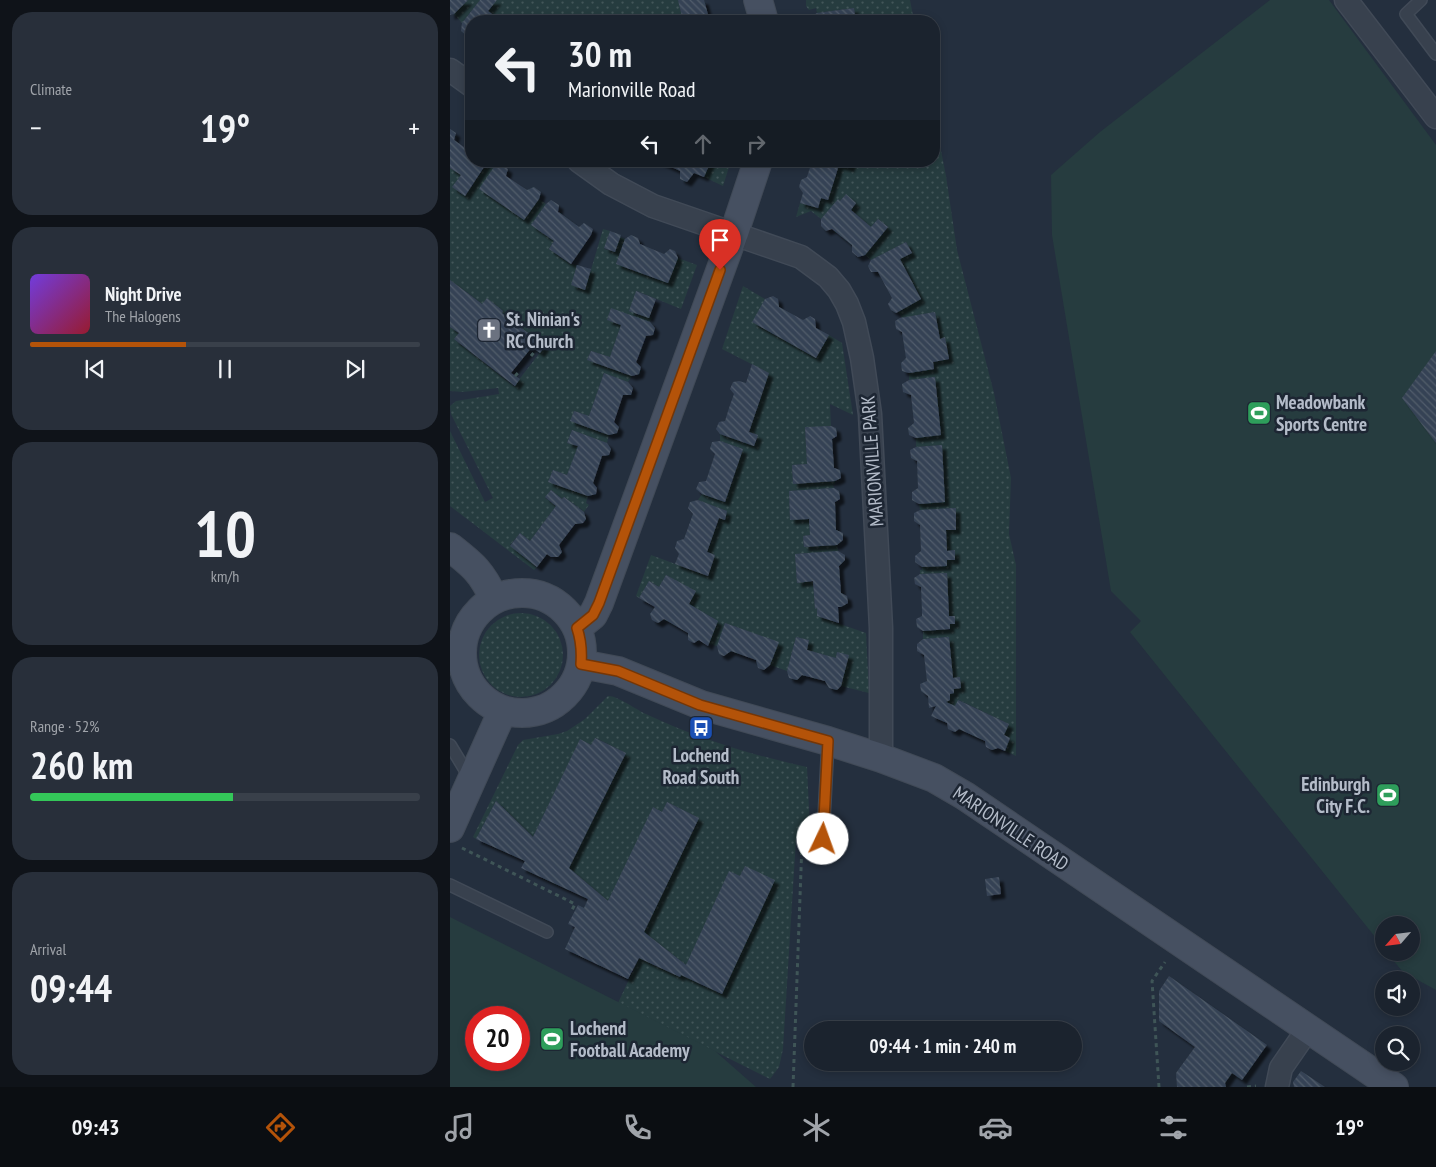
<!DOCTYPE html>
<html lang="en">
<head>
<meta charset="utf-8">
<style>
	body { margin:0; font-family:"PT Sans Narrow",sans-serif; background:#282f3a; color:#f1f3f6; height:100vh; display:flex; flex-direction:column; font-size:19px; white-space:nowrap }
	* { box-sizing:border-box; margin:0 }
	p { font-size:16px; color:#a0a4aa }
	.icon { flex:none; width:28px; height:28px; fill:none; stroke:currentColor; stroke-width:2; stroke-linecap:round; stroke-linejoin:round }
	.map { position:relative; flex:1; overflow:hidden }
	.details { display:flex; flex-direction:column; gap:12px; padding:12px; background:#0f1319; width:450px }
	.details>* { flex:none }
	.guide { position:absolute; left:15px; top:15px; width:475px; height:152px; border-radius:20px; box-shadow:0 2px 8px #0003,0 0 0 1px #39404a; background:#1b232e; color:#f1f3f6; overflow:hidden }
	.needle { width:32px; rotate:242deg }
	.controls { position:absolute; left:925px; top:916px; display:grid; gap:10px }
	.controls a { display:grid; place-items:center; width:45px; height:45px; border-radius:50%; background:#1b232e; box-shadow:0 2px 8px #0003,0 0 0 1px #39404a; font-size:25px }
	.speed { position:absolute; left:15px; top:1006px; display:flex; gap:10px; font-size:25px; font-weight:700; text-align:center }
	.speed>* { display:grid; place-content:center; width:65px; height:65px; border-radius:50%; background:#1b232e; box-shadow:0 2px 8px #0003,0 0 0 1px #39404a; line-height:1 }
	.speed .limit { border:8px solid #d22; background:#fff; color:#111 }
	.pin { position:absolute; display:grid; place-items:center; width:42px; height:42px; color:#fff; margin:-51px -21px; border-radius:50% 50% 50% 0; rotate:-45deg; box-shadow:0 0 5px #0007 }
	.pin .icon { rotate:45deg }
	.me { position:absolute; width:55px; margin:-28px; rotate:3deg; stroke-linejoin:round; filter:drop-shadow(0 0 4px #0008) }
	.turn { display:flex; align-items:center; gap:18px; height:105px; padding:0 20px; font-size:22px }
	.turn .icon { width:65px; height:65px; stroke-width:2.5 }
	.turn b { display:block; font-size:35px; line-height:42px }
	.lanes { display:flex; align-items:center; height:48px; padding:0 20px; background:#0003; justify-content:center; gap:25px; direction:ltr }
	.lanes .off { opacity:.35 }
	.big { font-size:38px; font-weight:700; line-height:1.1 }
	.details .card { flex:1; display:flex; flex-direction:column; justify-content:center; gap:8px; min-width:0; padding:0 18px; border-radius:20px; background:#282f3a }
	.details .dial { align-items:center; gap:0 }
	.dial b { font-size:65px; line-height:1 }
	.song { display:flex; align-items:center; gap:15px }
	.cover { width:60px; height:60px; border-radius:8px; background:linear-gradient(135deg,hsl(260 70% 55%),hsl(350 70% 35%)) }
	.played { height:5px; border-radius:2px; background:linear-gradient(90deg,#b45309 40%,#39404a 40%) }
	.keys { display:flex; justify-content:space-around; direction:ltr }
	.heat { display:flex; justify-content:space-between; align-items:center; font-size:28px; direction:ltr }
	.charge { height:8px; border-radius:4px; background:linear-gradient(90deg,#34c759 52%,#39404a 0) }
	.trip { position:absolute; left:354px; top:1021px; width:278px; height:50px; border-radius:25px; background:#1b232e; box-shadow:0 2px 8px #0003,0 0 0 1px #39404a; font-weight:700; line-height:50px; text-align:center }
	.tabs { display:flex; height:80px; justify-content:space-around; align-items:center; background:#0b0e12; color:#a0a4aa }
	.tabs .icon { width:35px; height:35px }
	.tabs .selected { color:#b45309 }
	.tabs b { font-size:22px; color:#f1f3f6 }
	main { display:flex; flex:1; min-height:0 }
	.map>svg:first-child { display:block }
</style>
</head>
<body>
<main>
<section class="details">
<div class="card"><p>Climate</p>
<div class="heat"><a>−</a><b class="big">19°</b><a>+</a></div>
</div>
<div class="card">
<div class="song"><i class="cover"></i><div><b>Night Drive</b><p>The Halogens</p></div></div>
<div class="played"></div>
<div class="keys"><svg class="icon" aria-label="previous" viewBox="0 0 24 24"><path d="M18 5L8 12l10 7zM5 5v14"/></svg><svg class="icon" aria-label="pause" viewBox="0 0 24 24"><path d="M8 5v14M16 5v14"/></svg><svg class="icon" aria-label="next" viewBox="0 0 24 24"><path d="M6 5l10 7-10 7zM19 5v14"/></svg></div>
</div>
<div class="card dial"><b>10</b><p>km/h</p></div>
<div class="card"><p>Range · 52%</p><b class="big">260 km</b><div class="charge"></div></div>
<div class="card"><p>Arrival</p><b class="big">09:44</b></div>
</section>
<div class="map">
<svg width="986" height="1087" viewBox="0 0 986 1087">
	<defs>
		<pattern id="grass-dots" width="8" height="8" patternUnits="userSpaceOnUse" patternTransform="scale(1.25)"><rect width="8" height="8" fill="#263c3f"/><path d="M2 2h.1M6 6h.1" fill="none" stroke="#435659" stroke-width="1.8" stroke-linecap="round"/></pattern>
		<pattern id="building-back-hatch" width="6" height="6" patternUnits="userSpaceOnUse" patternTransform="scale(1.25)"><rect width="6" height="6" fill="#364354"/><path d="M-1 5l2 2M0 0l6 6M5-1l2 2" fill="none" stroke="#515c6b"/></pattern>
		<filter id="shadow"><feDropShadow dx="4.5" dy="4.5" stdDeviation="1" flood-color="#0009"/></filter>
	</defs>
	<rect width="100%" height="100%" fill="#242f3e"/>
	<path fill="url(#grass-dots)" d="M18,0H30L12,23L4,14Z
		M46,0H228L233,21H68L60,15L55,21H52L38,11Z
		M356,0H460L464,21H406L404,8L367,13L366,8L359,10L356,6Z
		M484,115L496,176L507,250L544,393L561,478L559,534L566,565V756L555,751L560,739L554,735L559,724L509,700L505,706L496,702L500,700V694L504,693V689L511,688L510,678H503L499,637L473,639V631L500,629V624H505L504,616H499L497,573L470,574V570H472V567L497,566V560H505V550L497,551L496,530L506,529L505,508L470,510L469,504L495,502L492,445L466,447V438L491,434L485,377L459,380V373L484,369L483,362L499,359L495,338L490,339L485,312L452,318L448,311L471,299L450,259L462,252L456,242L421,260L415,255L438,227L428,219L421,227L401,210L406,203L396,195L371,219L361,211L346,217L350,203L368,208L371,198L378,200L389,165L400,168L402,161H484Z
		M261,161H281L273,186L254,177Z
		M38,163L44,167L52,204L74,220L89,199L96,204L81,225L104,241L99,249L121,264L127,265L122,285L135,290L153,229L160,231L154,249L165,252L170,237L175,239L166,264L218,283L228,258L247,265L231,309L187,291L179,311L202,318L200,322L161,309L157,320L171,325L160,357L141,351L137,360L182,376L178,382L154,373L139,416L124,411L121,421L159,435L157,443L122,430L117,443L128,446L117,475L103,470L98,482L138,496L136,503L139,505L134,512L114,497L112,499L101,490L95,498L106,506L80,541L70,533L60,545L87,567L84,570L0,506V431L35,502L43,498L1,414L0,406L6,401L49,394L48,388L13,392L0,391V327L9,333L5,340L64,386L95,346L52,313L53,311L37,299L32,304L0,280V168L11,175L3,187L15,196Z
		M293,286L315,299L303,322L366,358L379,335L392,343L403,415L380,404L381,426L355,428L357,464L342,465L343,484L385,481V484L383,485L384,488L339,491L340,519H359L360,535L353,536L354,547L387,545L388,551L345,554L347,582L363,581L365,608H367V616L416,633L419,693L391,686L387,652L386,658L357,650L359,640L346,637L337,671L320,665L328,642L275,623L267,646L259,644L268,621L239,604L245,591L216,575L209,587L199,581L189,598L186,596L201,555L258,576L265,555L257,552L269,518L275,520L277,511L248,500L252,494L275,502L293,449L270,441V434L304,446L308,435L299,432L319,373L272,349Z
		M29 655a42 42 0 1 1 84 0a42 42 0 1 1-84 0Z
		M158,696C166,695 187,710 196,714C247,738 301,755 357,767L360,830L346,839L333,1049L329,1067L320,1079L168,1003L189,958L230,977L231,975L272,993L295,866L290,876L279,872L236,965L194,932L249,818L217,802L212,812L203,808L158,901L119,868L176,753L146,738L141,745L130,740L83,837L46,801L26,839L23,837L68,745L73,740L108,734L117,731L135,719Z"/>
	<path fill="#263c3f" fill-rule="evenodd" d="M820,0H879L986,145V990L953,972L937,953L961,952V925H934V948L680,632L691,621L661,591L602,235L601,175L650,132Z
		M0,917L265,1051L306,1087H0ZM26,1018H69V1060H26Z"/>
	<path fill="url(#building-back-hatch)" filter="url(#shadow)" d="M0,0H18L4,14L0,15Z
		M30,0H47L38,11L52,21H21V34L17,36L11,31L12,23Z
		M228,0H254L259,18L266,20V21H233Z
		M404,8L406,21H362L361,17L367,13Z
		M60,15L68,21H55Z
		M0,129L6,133L4,140L21,152V161H38L15,196L2,187L11,175L0,168Z
		M208,161H261L254,177L244,173L237,182L230,179V171Z
		M362,161H402L400,168L389,165L378,200L371,198L368,208L350,203L353,193L349,187L351,180L357,177Z
		M50,163L58,169L56,176L77,190L84,187L91,192L89,199L74,220L29,189L44,167Z
		M396,194L406,203L401,210L421,227L428,219L438,227L415,255L408,257L402,252V245L382,229L376,231L371,226V219L388,199L390,201Z
		M101,200L109,205L108,212L110,213L129,227L134,223L143,229L141,235L121,264L99,249L104,241L81,225L96,204Z
		M160,231L171,235L165,252L154,248Z
		M181,235L188,238L190,244L214,254L220,249L225,251L228,258L218,283L166,264L175,239Z
		M456,242L462,253L450,259L471,299L446,313L441,310L438,304L442,298L428,272H421L418,266L421,260Z
		M127,265L141,269L135,290L121,285Z
		M0,280L32,304L37,298L53,311L52,313L95,346L90,353L82,347L61,373L70,379L65,386L4,339L9,333L0,327Z
		M186,291L206,299L199,318L179,311Z
		M323,296L328,299L329,307L353,320L360,316L365,319L366,328L379,335L366,358L302,322L315,299Z
		M161,308L200,322L205,328L203,335L196,336L187,360L186,362L191,367L189,374L182,376L137,360L141,351L160,357L171,325L157,320Z
		M485,312L490,339L495,337L499,359L483,362L484,369L459,373L452,371L451,363L456,358L452,332L446,329L445,321L450,318Z
		M986,351V443L952,398Z
		M302,364L319,373L299,432L308,435L304,446L270,434L266,429L269,422L275,421L279,408L284,394L280,389L283,382L289,381L296,383Z
		M154,373L178,382L183,388L181,395H173L164,422L169,427L167,433L159,435L120,421L124,411L139,416Z
		M485,377L491,435L466,438L459,435L458,428L464,423L461,395L453,392L452,384L459,380Z
		M381,426L386,428L387,436L382,439L384,468L390,470L391,478L385,481L343,484L342,465L357,464L355,427Z
		M122,430L157,443L161,449L159,455L152,456L143,483L147,488L146,494L138,496L98,482L103,470L117,475L128,446L117,443Z
		M270,441L293,449L275,502L252,494L246,489L249,482L256,481L265,454L260,449L262,442Z
		M492,445L495,502L469,504L462,500V492L468,488L467,461L461,458L460,450L466,447Z
		M384,488L389,491L390,499L385,502L386,530L393,533V540L387,545L354,547L353,536L360,535L359,519L340,520L339,491Z
		M101,490L112,499L114,497L134,512L136,519L133,523L125,524L109,545L112,552L108,557H101L97,554L87,567L60,546L70,533L80,541L106,506L95,497Z
		M248,500L277,511L275,520L269,518L257,552L265,555L258,576L225,564L229,554L225,548L227,541L234,539L243,514L238,508L240,502Z
		M506,508V530H496L497,551L505,550V560H497V566L472,567L465,562V556L471,551L470,525L464,521V513L470,510Z
		M388,551L395,555V560L389,566L391,593L397,596L398,603L391,607H388L389,623L367,616V608L365,609L363,581L347,583L345,554Z
		M497,573L499,616H505V624H500V629L473,631L467,627L466,619L472,616V611L471,587L465,584L464,578L470,574Z
		M216,575L246,591L239,604L268,621L258,646L249,640L244,643L238,640V633L214,619L208,623L202,620L200,614L205,607L189,598L199,581L209,587Z
		M275,623L329,642L320,665L314,670L308,668L306,660L281,651L274,656L269,654L267,646Z
		M346,637L359,640L357,650L386,658L387,652L399,655L391,686L387,690L379,688L375,681L352,675L347,680L339,678L337,671Z
		M499,637L503,678L510,677L511,688L504,689V693L500,694V700L496,702L505,706L508,700L559,724L554,735L560,738L555,751L548,748L542,750L536,747L535,741L509,729L505,732L498,729L497,723L481,716L486,706L479,708L478,696L471,691L470,684L477,681L474,655L467,651V644L473,639Z
		M145,738L176,753L119,868L158,901L203,807L212,812L217,802L249,818L194,932L236,965L279,871L290,876L295,866L325,880L272,994L231,975L230,977L189,958L178,979L115,949L125,927L118,924L128,905L134,908L138,899L71,868L75,861L26,839L46,801L83,837L130,739L141,745Z
		M549,877L551,894L537,896L535,879Z
		M719,976L817,1045L792,1080L782,1073L775,1083L776,1087H727L726,1073L745,1047L709,1021V991Z
		M851,1071L875,1087H844L843,1082Z"/>
	<g fill="none" stroke-linecap="round" stroke-linejoin="round">
		<defs>
			<path id="lane" d="M971,0L956,14L986,54
				M0,745L20,778
				M373,839L378,741
				M0,885L97,932"/>
			<path id="street" d="M896,0L986,117
				M0,70L21,85
				M129,161L161,184L203,206L351,257L378,277L389,290L397,304L404,322L412,358L420,414L431,628V758
				M0,653L11,654
				M827,1087L831,1068L858,1029"/>
			<path id="secondary" d="M308,0L314,21
				M0,547C23,565 32,572 44,599
				M12 653a60 60 0 1 1 120 0a60 60 0 1 1-120 0Z
				M127,628L143,615L149,603L284,233L308,161
				M131,664L168,671L251,705L378,741L431,758L484,778L515,796L944,1087
				M0,828L53,710"/>
		</defs>
		<use href="#lane" stroke="#414a57" stroke-width="14"/>
		<use href="#street" stroke="#414a57" stroke-width="25"/>
		<use href="#secondary" stroke="#414a57" stroke-width="30"/>
		<path stroke="#3f5557" stroke-width="3" stroke-dasharray="4 4" stroke-linecap="butt" d="M81,356L86,350
			M65,376L70,371
			M12,848L125,904L121,912
			M343,1087L352,843L358,842
			M709,1087L702,981L715,962
			M797,1087L806,1086"/>
		<use href="#lane" stroke="#38414e" stroke-width="11"/>
		<use href="#street" stroke="#38414e" stroke-width="22"/>
		<use href="#secondary" stroke="#465061" stroke-width="28"/>
	</g>
	<g fill="none" stroke-linecap="round" stroke-linejoin="round">
		<defs>
			<path id="route" d="M270,270L149,603L143,615L127,628C131,640 132,651 131,664L168,671L250,705L378,741L373,839"/>
		</defs>
		<use href="#route" stroke="#753606" stroke-width="12"/>
		<use href="#route" stroke="#b45309" stroke-width="9"/>
	</g>
	<defs>
		<symbol id="church-square" viewBox="-11 -11 22 22"><rect x="-9" y="-9" width="18" height="18" rx="4" fill="#6b7280" stroke="#1d2633"/><path d="M-1.2-6h2.4v3.5h3.3v2.4h-3.3V6h-2.4V-.1h-3.3v-2.4h3.3Z" fill="#fff"/></symbol>
		<symbol id="stadium-square" viewBox="-11 -11 22 22"><rect x="-9" y="-9" width="18" height="18" rx="4" fill="#2e9e5b" stroke="#1d2633"/><path d="M0-5a6.5 5 0 1 0 0 10a6.5 5 0 1 0 0-10ZM-3.5-1.8h7v3.6h-7Z" fill="#fff"/></symbol>
		<symbol id="bus-square" viewBox="-11 -11 22 22"><rect x="-9" y="-9" width="18" height="18" rx="4" fill="#1a4fb4" stroke="#1d2633"/><path d="M-5-6H5V4H4V6H2V4H-2V6H-4V4H-5ZM-3.5-4V0h7V-4ZM-3.5 1.2v1.5H-2V1.2ZM2 1.2v1.5H3.5V1.2Z" fill="#fff"/></symbol>
	</defs>
	<g fill-rule="evenodd">
		<use href="#church-square" x="25" y="316" width="28" height="28"/>
		<use href="#stadium-square" x="795" y="399" width="28" height="28"/>
		<use href="#bus-square" x="237" y="714" width="28" height="28"/>
		<use href="#stadium-square" x="924" y="781" width="28" height="28"/>
		<use href="#stadium-square" x="88" y="1025" width="28" height="28"/>
	</g>
	<g text-anchor="middle" stroke-width="5" stroke-linejoin="round" paint-order="stroke">
		<g font-size="19" font-weight="bold" fill="#b4bcc9" stroke="#1d2633" text-anchor="start">
			<text x="56" y="326">St. Ninian's<tspan x="56" dy="22">RC Church</tspan></text>
			<text x="826" y="409">Meadowbank<tspan x="826" dy="22">Sports Centre</tspan></text>
			<text x="251" y="762" text-anchor="middle">Lochend<tspan x="251" dy="22">Road South</tspan></text>
			<text x="920" y="791" text-anchor="end">Edinburgh<tspan x="920" dy="22">City F.C.</tspan></text>
			<text x="120" y="1035">Lochend<tspan x="120" dy="22">Football Academy</tspan></text>
		</g>
		<g font-size="19" fill="#b4bcc9" stroke="#1d2633">
			<text transform="translate(422 461) rotate(-94)" y="7">MARIONVILLE PARK</text>
			<text transform="translate(561 828) rotate(34)" y="7">MARIONVILLE ROAD</text>
		</g>
	</g>
</svg>
<div class="controls">
<a><svg class="needle" viewBox="-14 -14 28 28"><path d="M0-13l5 13h-10z" fill="#e53935"/><path d="M0 13l5-13h-10z" fill="#a0a4aa"/></svg></a>
<a><svg class="icon" aria-label="sound" viewBox="0 0 24 24"><path d="M4 9h4l5-4v14l-5-4H4zM17 9q2 3 0 6"/></svg></a>
<a><svg class="icon" aria-label="search" viewBox="0 0 24 24"><circle cx="10" cy="10" r="6"/><path d="M15 15l6 6"/></svg></a>
</div>
<div class="speed"><div class="limit">20</div></div>
<div class="pin" style="left:270px;top:270px;background:#d93025"><svg class="icon" aria-label="arrive" viewBox="0 0 24 24"><path d="M6 21V4h12l-3 4 3 4H6"/></svg></div>
<svg class="me" style="left:373px;top:839px" viewBox="-20 -20 40 40"><circle r="19" fill="#fff"/><path d="M0-13L10 11 0 6-10 11z" fill="#b45309"/></svg>
<div class="trip">09:44 · 1 min · 240 m</div>
<div class="guide">
<div class="turn"><svg class="icon" aria-label="left" viewBox="0 0 24 24"><path d="M17 20v-9H6M10 6l-5 5 5 5"/></svg><div><b>30 m</b>Marionville Road</div></div>
<div class="lanes"><svg class="icon" aria-label="left" viewBox="0 0 24 24"><path d="M17 20v-9H6M10 6l-5 5 5 5"/></svg><svg class="icon off" aria-label="ahead" viewBox="0 0 24 24"><path d="M12 20V5M6 11l6-6 6 6"/></svg><svg class="icon off" aria-label="right" viewBox="0 0 24 24"><path d="M7 20v-9h11M14 6l5 5-5 5"/></svg></div>
</div>
</div>
</main>
<nav class="tabs">
<b>09:43</b>
<svg class="icon selected" aria-label="directions" viewBox="0 0 24 24"><path d="M12 3l9 9-9 9-9-9zM9 14v-3h6M13 9l2 2-2 2"/></svg>
<svg class="icon" aria-label="music" viewBox="0 0 24 24"><path d="M9 18V5l10-2v13"/><circle cx="6" cy="18" r="3"/><circle cx="16" cy="16" r="3"/></svg>
<svg class="icon" aria-label="phone" viewBox="0 0 24 24"><path d="M5 4h4l2 5-3 2q2 4 5 5l2-3 5 2v4C11 20 4 13 5 4z"/></svg>
<svg class="icon" aria-label="climate" viewBox="0 0 24 24"><path d="M12 3v18M4 7l16 10M4 17L20 7"/></svg>
<svg class="icon" aria-label="car" viewBox="0 0 24 24"><path d="M5 17H2v-5l4-1 3-4h7l3 4 3 1v5h-3M9 17h6M6 11h13"/><circle cx="7" cy="17" r="2"/><circle cx="17" cy="17" r="2"/></svg>
<svg class="icon" aria-label="filters" viewBox="0 0 24 24"><path d="M4 7h16M4 17h16"/><circle cx="9" cy="7" r="2"/><circle cx="15" cy="17" r="2"/></svg>
<b>19°</b>
</nav>
</body>
</html>
